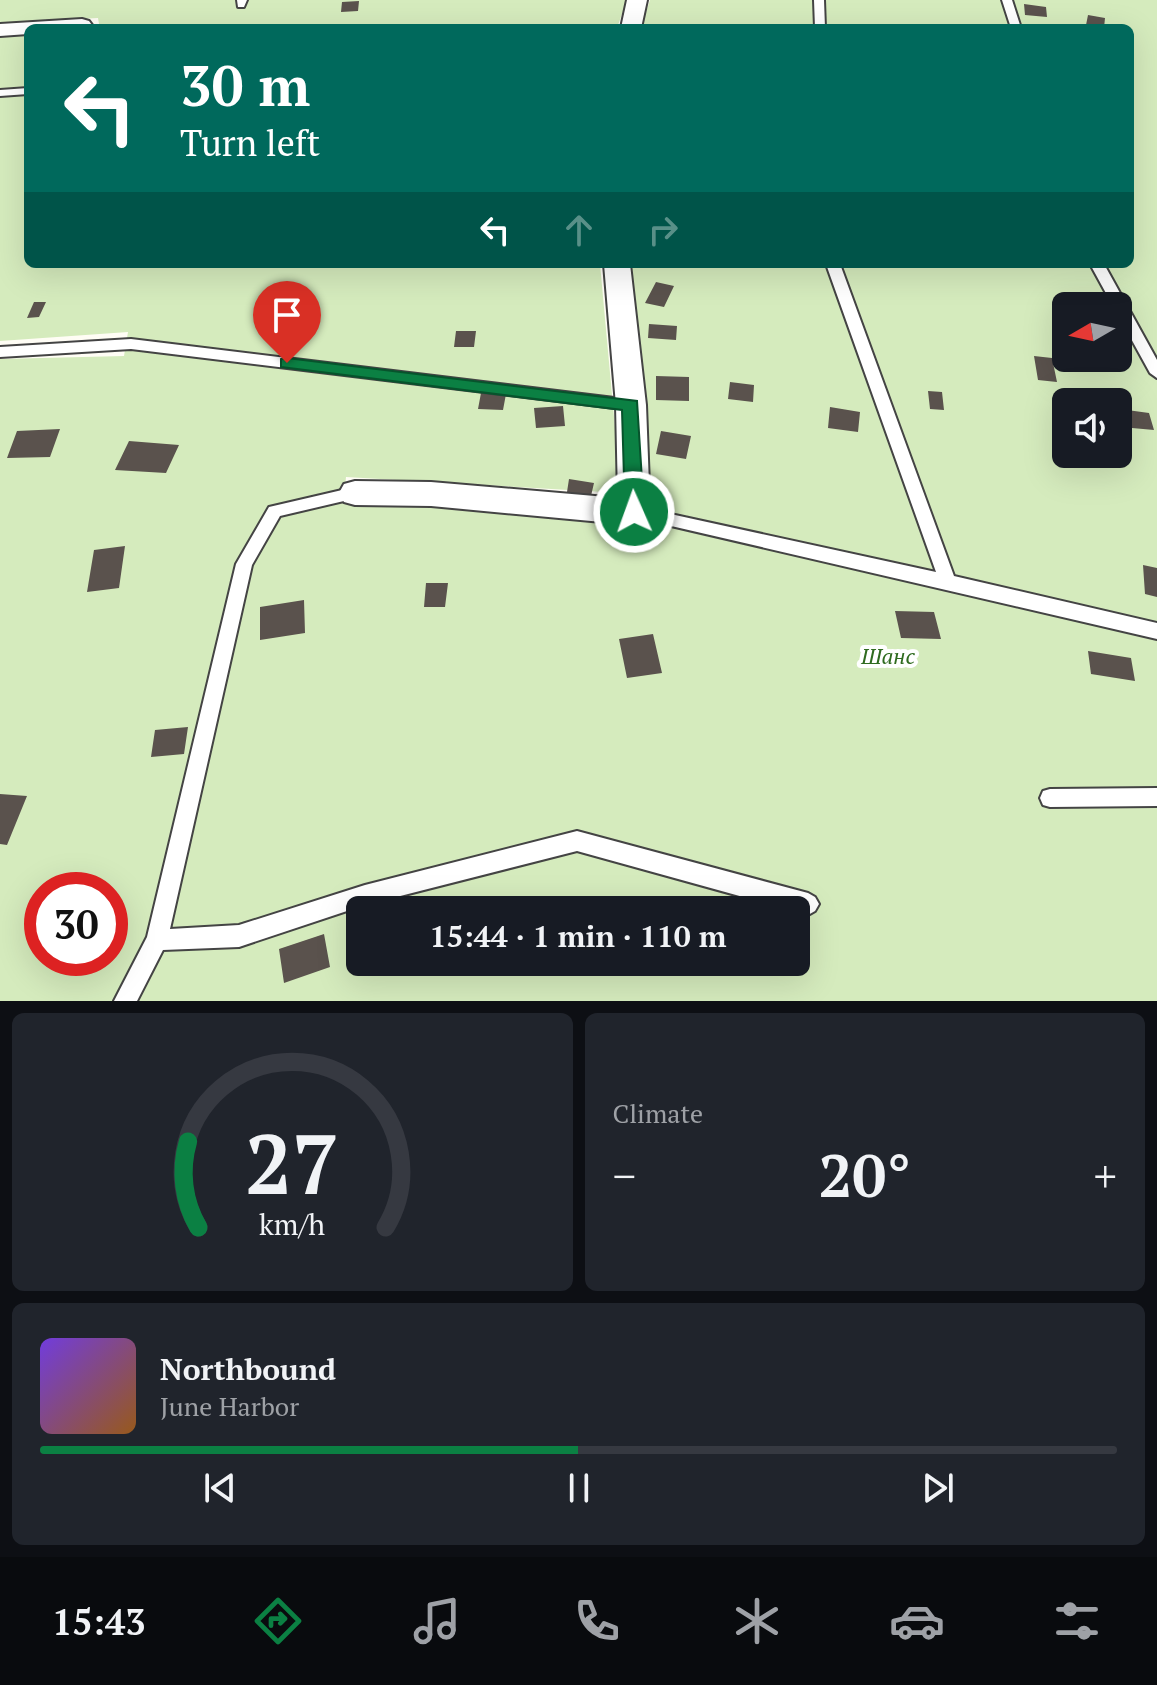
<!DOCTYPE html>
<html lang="en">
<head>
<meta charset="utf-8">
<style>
	body { margin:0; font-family:"PT Serif",serif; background:#20242c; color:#f1f3f6; height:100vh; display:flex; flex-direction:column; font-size:30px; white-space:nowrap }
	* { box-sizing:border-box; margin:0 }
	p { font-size:26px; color:#9ea1a6 }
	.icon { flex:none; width:44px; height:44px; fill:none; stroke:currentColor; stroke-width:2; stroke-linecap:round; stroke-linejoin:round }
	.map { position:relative; height:1001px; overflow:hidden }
	.side { display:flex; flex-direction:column; gap:12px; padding:12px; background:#0d0f14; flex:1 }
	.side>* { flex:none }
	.hud { position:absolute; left:24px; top:24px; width:1110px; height:244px; border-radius:12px; box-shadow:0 8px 32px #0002; background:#00695c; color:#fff; overflow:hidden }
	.needle { width:52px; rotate:261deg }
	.buttons { position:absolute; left:1052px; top:292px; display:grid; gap:16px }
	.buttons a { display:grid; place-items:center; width:80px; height:80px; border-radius:12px; background:#171b24; box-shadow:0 8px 32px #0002; font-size:40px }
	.speed { position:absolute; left:24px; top:872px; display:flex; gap:16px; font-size:40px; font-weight:700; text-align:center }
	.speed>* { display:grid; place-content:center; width:104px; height:104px; border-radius:50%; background:#171b24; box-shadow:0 8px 32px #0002; line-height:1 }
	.speed .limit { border:12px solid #d22; background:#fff; color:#111 }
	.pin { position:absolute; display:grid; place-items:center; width:68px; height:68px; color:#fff; margin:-82px -34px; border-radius:50% 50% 50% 0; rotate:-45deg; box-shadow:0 0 8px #0007 }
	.pin .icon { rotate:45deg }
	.me { position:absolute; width:88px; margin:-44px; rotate:358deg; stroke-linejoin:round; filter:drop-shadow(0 0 6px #0008) }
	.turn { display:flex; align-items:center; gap:28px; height:168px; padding:0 24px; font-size:36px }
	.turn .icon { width:104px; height:104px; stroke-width:2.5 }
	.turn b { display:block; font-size:56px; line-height:68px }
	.lanes { display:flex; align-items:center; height:76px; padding:0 24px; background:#0003; justify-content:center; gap:40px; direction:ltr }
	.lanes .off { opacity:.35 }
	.big { font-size:60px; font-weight:700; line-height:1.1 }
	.side .widget { flex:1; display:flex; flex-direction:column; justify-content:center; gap:12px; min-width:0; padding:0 28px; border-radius:12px; background:#20242c }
	.side .dial { align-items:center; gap:0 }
	.dial svg { height:208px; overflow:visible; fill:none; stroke:#363941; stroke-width:7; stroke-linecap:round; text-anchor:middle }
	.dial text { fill:#f1f3f6; stroke:none }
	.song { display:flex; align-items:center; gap:24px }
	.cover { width:96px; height:96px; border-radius:12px; background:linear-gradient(135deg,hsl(260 70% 55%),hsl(30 70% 35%)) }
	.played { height:8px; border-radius:4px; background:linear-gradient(90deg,#0b8043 50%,#363941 50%) }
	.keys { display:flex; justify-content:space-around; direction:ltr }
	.heat { display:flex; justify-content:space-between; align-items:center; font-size:44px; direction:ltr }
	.side .tiles { flex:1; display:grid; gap:12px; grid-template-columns:1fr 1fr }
	.widget:last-child { grid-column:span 2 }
	.trip { position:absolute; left:346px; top:896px; width:464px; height:80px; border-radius:12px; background:#171b24; box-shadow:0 8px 32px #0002; font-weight:700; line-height:80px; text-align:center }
	.menu { display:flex; height:128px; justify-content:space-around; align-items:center; background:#090b0e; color:#9ea1a6 }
	.menu .icon { width:56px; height:56px }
	.menu .active { color:#0b8043 }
	.menu b { font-size:36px; color:#f1f3f6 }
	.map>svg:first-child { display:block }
</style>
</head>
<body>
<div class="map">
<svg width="1157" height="1001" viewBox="0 0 1157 1001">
	<rect width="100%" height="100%" fill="#fffdf5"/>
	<path fill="#d5ebbd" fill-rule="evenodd" d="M0,0H627L617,28H95L99,24L98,18L0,23Z
		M650,0H1157V1001H0V359L124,356L128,332L0,341V36L28,34V264H600L621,493L346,477L344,498L653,525L625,264H1130V28H641ZM1066,306H1118V358H1066ZM1066,402H1118V454H1066ZM42,890H110V958H42ZM360,910H796V962H360Z"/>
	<path fill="#5a524d" d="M359,1L358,11L341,12L342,2Z
		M1024,4L1046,7L1047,17L1025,15Z
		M1088,15L1105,18L1104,28L1086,25Z
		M656,282L674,286L664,307L645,303Z
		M34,302H46L39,317L27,318Z
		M649,324L677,326L676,340L648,338Z
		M456,331H476L474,347H454Z
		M1034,356L1052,358L1057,382L1038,380Z
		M656,376L689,377V401L656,400Z
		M730,382L754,385L753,402L728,399Z
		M928,391L942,392L944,410L930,409Z
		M481,393L506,394L503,410L478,409Z
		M563,406L565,426L536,428L534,408Z
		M830,407L860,412L858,432L828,428Z
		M1127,410L1149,413L1154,430L1132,428Z
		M60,429L50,457L7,458L17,431Z
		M661,431L691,436L686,459L656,454Z
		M129,441L179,445L166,473L115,470Z
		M569,479L594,483L591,496L567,492Z
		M125,546L119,588L87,592L94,550Z
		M1143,565L1157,568V597L1145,594Z
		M426,583H448L445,607H424Z
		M304,600L305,633L260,640V607Z
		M895,611L934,612L941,639L901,638Z
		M653,634L662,673L627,678L619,639Z
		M1088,651L1131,658L1135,681L1091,674Z
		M188,727L184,754L151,757L155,730Z
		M0,794L27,796L7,845L0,844Z
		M324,934L330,967L284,983L279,949Z"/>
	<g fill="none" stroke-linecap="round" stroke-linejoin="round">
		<defs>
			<path id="lane" d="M237,0H247L244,7H238Z
				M814,0H824L825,28H815Z
				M1002,0H1012L1021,28H1011Z
				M28,88V94L0,96V90Z
				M826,264H840L954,576L1157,623V639L628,516L626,512L628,508L634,506L936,572Z
				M1090,264H1104L1157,360V378L1150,373L1118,315V306H1113Z
				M131,339L631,400L638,405L631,410L131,349L0,357V347Z
				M355,487L361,489L363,493L361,497L280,516L252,565L170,929L239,925L365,885L577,831L808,893L815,897L819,904L815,911L808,915L577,851L365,905L239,947L163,950L137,1001H114L147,937L236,564L269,507Z
				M1157,788V806L1050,807L1043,805L1040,798L1043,791L1050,789Z"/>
			<path id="street" d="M627,0H647L641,28H621Z
				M82,19L89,21L92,25L90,28H28V34L0,36V24Z
				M604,264H630L646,405L650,512L645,521L634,525L431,506L355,505L344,502L339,493L344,484L355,481L431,482L618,498L616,405Z"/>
		</defs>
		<use href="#lane" stroke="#444" stroke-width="4"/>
		<use href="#street" stroke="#444" stroke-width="4"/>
		<use href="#lane" fill="#fff" fill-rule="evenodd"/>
		<use href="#street" fill="#fff" fill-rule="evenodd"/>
	</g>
	<path fill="#0b8043" stroke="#07532c" stroke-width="2" d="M287,358L637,401L644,512L634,520L625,512L622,410L281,367V359Z"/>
	<g text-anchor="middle" stroke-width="8" stroke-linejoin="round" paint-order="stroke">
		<g font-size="22" font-style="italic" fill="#2f6b1f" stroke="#fff">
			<text x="888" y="664">Шанс</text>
		</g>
	</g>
</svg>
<div class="buttons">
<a><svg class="needle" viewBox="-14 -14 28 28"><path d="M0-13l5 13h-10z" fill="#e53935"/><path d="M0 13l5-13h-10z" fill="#9ea1a6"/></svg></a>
<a><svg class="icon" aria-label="sound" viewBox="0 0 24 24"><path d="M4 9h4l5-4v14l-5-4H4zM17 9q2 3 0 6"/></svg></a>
</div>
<div class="speed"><div class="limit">30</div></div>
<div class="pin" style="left:287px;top:363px;background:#d93025"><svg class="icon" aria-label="arrive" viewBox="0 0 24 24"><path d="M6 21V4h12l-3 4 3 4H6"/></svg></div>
<svg class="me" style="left:634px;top:512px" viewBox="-20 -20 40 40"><circle r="17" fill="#0b8043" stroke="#fff" stroke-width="3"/><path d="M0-11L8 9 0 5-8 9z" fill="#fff"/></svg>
<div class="trip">15:44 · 1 min · 110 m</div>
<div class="hud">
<div class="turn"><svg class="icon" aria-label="left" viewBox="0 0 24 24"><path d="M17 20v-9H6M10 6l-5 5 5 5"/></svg><div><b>30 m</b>Turn left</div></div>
<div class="lanes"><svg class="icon" aria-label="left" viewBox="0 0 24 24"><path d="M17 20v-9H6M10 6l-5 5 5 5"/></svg><svg class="icon off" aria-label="ahead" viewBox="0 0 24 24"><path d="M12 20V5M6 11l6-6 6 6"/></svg><svg class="icon off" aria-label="right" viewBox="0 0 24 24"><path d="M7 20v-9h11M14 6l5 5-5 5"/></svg></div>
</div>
</div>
<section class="side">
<div class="tiles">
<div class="widget dial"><svg viewBox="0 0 100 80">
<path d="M14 69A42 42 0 1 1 86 69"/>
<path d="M14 69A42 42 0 0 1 10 36" stroke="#0b8043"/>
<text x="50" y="56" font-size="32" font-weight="700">27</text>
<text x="50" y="72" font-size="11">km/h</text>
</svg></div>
<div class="widget"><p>Climate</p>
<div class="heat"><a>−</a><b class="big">20°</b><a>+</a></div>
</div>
<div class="widget">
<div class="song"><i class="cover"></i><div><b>Northbound</b><p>June Harbor</p></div></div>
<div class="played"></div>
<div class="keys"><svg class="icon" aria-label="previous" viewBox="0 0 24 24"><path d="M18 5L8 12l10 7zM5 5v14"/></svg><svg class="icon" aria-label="pause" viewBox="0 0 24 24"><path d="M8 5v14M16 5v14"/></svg><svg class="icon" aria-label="next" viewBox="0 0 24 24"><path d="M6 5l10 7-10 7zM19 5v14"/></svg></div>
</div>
</div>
</section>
<nav class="menu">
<b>15:43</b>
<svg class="icon active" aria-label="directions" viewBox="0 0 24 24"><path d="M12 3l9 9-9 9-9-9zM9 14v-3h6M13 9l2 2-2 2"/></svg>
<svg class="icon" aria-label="music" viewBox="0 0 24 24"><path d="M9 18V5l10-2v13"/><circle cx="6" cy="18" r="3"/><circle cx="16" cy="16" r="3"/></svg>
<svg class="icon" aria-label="phone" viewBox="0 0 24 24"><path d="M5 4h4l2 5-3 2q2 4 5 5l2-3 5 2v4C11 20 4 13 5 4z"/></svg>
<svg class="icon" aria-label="climate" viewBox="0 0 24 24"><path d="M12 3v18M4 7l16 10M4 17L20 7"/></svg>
<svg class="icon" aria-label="car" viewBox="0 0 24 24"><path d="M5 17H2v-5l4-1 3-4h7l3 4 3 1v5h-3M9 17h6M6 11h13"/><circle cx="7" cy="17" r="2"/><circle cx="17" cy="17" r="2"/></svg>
<svg class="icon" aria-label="filters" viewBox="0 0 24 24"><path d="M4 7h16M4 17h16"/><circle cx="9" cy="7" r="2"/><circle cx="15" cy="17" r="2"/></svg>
</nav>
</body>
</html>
